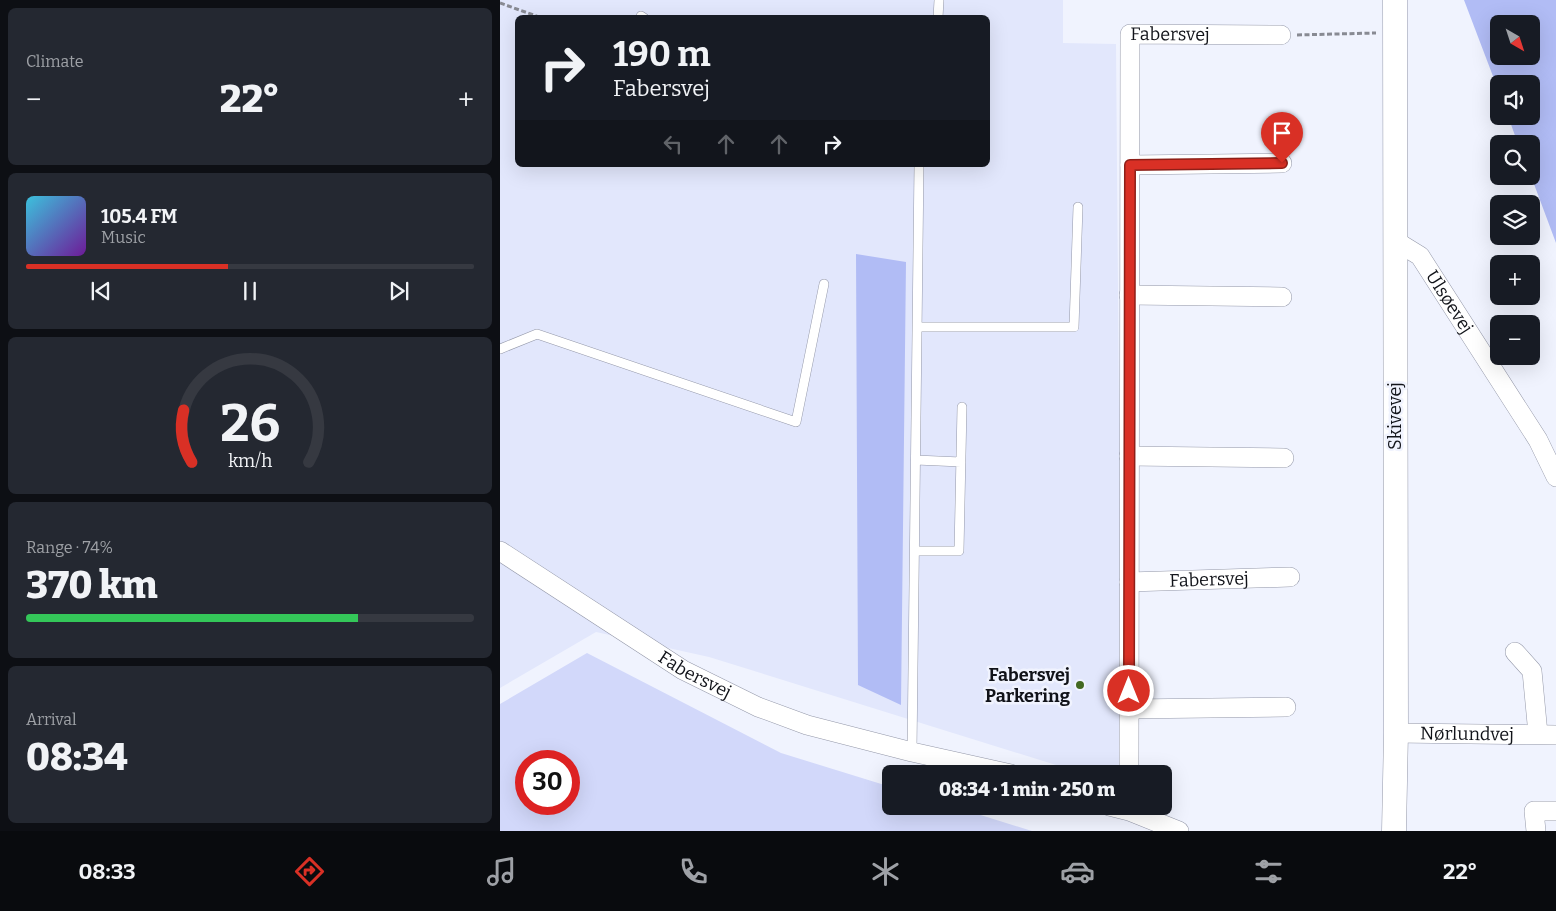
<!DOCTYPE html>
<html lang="en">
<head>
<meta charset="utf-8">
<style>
	body { margin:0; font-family:Bitter,serif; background:#242831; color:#f1f3f6; height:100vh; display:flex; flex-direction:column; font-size:19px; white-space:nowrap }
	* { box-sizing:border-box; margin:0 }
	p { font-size:16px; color:#9ea1a6 }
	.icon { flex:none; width:28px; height:28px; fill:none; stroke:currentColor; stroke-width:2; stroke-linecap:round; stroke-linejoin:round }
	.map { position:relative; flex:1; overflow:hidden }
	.panel { display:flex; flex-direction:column; gap:8px; padding:8px; background:#0d0f14; width:500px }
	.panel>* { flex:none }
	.top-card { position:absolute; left:15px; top:15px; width:475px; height:152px; border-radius:8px; box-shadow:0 5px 20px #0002; background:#171b24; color:#f1f3f6; overflow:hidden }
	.needle { width:32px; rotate:141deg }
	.tools { position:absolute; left:990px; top:15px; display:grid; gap:10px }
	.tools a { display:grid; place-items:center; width:50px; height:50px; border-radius:8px; background:#171b24; box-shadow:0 5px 20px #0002; font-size:25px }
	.speed { position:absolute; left:15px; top:750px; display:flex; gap:10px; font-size:25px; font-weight:700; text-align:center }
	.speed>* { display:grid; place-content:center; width:65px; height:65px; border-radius:50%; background:#171b24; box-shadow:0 5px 20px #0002; line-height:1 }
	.speed .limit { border:8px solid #d22; background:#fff; color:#111 }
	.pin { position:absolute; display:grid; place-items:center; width:42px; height:42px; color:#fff; margin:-51px -21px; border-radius:50% 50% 50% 0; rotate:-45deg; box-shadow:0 0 5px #0007 }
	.pin .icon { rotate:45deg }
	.me { position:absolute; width:55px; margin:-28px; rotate:0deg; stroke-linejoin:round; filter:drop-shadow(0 0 4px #0008) }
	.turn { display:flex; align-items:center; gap:18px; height:105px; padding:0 15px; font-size:22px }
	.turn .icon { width:65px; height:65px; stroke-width:2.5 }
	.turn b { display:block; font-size:35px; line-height:42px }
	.lanes { display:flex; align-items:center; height:48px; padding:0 15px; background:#0003; justify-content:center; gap:25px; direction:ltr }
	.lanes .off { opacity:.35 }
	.big { font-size:38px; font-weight:800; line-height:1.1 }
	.panel .tile { flex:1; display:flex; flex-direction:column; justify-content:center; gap:8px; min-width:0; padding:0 18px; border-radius:8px; background:#242831 }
	.panel .dial { align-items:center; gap:0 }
	.dial svg { height:130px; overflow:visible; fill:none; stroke:#363941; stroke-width:7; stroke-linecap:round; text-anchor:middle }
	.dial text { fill:#f1f3f6; stroke:none }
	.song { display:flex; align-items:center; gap:15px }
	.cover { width:60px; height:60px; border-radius:8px; background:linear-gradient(135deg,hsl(190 70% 55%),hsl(280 70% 35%)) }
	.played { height:5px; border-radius:2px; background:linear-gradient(90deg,#d93025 45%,#363941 45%) }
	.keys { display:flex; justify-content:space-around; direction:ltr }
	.heat { display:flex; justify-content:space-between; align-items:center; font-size:28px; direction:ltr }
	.charge { height:8px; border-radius:4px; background:linear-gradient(90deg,#34c759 74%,#363941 0) }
	.trip { position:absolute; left:382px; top:765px; width:290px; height:50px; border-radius:8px; background:#171b24; box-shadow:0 5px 20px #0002; font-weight:800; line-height:50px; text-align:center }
	.menu { display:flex; height:80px; justify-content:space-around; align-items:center; background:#090b0e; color:#9ea1a6 }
	.menu .icon { width:35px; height:35px }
	.menu .current { color:#d93025 }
	.menu b { font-size:22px; color:#f1f3f6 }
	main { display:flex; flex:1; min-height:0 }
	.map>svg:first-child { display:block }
</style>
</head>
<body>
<main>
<section class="panel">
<div class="tile"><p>Climate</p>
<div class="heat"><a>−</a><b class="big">22°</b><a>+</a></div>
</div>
<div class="tile">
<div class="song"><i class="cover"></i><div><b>105.4 FM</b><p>Music</p></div></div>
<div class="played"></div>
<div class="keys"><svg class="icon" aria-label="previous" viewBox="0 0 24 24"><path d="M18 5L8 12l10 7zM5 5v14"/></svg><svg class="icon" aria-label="pause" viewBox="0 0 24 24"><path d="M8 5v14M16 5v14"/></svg><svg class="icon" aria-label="next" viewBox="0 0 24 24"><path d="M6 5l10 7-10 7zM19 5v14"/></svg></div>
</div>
<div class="tile dial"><svg viewBox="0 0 100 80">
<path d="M14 69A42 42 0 1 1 86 69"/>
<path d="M14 69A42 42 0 0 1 9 37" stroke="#d93025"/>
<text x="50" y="56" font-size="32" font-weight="700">26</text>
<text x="50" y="72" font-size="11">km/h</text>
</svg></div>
<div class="tile"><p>Range · 74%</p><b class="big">370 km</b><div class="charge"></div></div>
<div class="tile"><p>Arrival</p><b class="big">08:34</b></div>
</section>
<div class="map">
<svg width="1056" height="831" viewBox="0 0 1056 831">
	<rect width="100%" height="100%" fill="#f0f3fe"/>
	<path fill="#e2e7fc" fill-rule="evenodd" d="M0,0H563V43L616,44L622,774H585L209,657L96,632L0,688ZM18,18H488V165H18Z"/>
	<path fill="#d2d8fa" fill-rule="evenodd" d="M87,653L281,753L391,787V806H452L532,831H0V704ZM69,761V804H26V761Z"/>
	<path fill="#b1bcf5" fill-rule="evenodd" d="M964,0H1056V243L1031,176V144H1018L1008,116H1031V84H999V92ZM999,24H1031V56H999Z
		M356,254L406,262L401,705L358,685Z"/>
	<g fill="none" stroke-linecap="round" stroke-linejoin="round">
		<defs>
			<path id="service" d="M141,16L144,18
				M438,18L439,0
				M417,327H574L578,207
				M0,349L37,334L296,422L324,284
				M416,460L461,462
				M415,551H459L462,407
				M412,752L419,165"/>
			<g id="minor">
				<path d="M630,165L782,163"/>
				<path id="s1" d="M894,240L920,256L1038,440L1056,477"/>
				<path d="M629,295L782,297"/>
				<path d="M629,456L784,458"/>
				<path id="s2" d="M0,551L183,670L258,707L307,725L412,752L511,774"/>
				<path id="s3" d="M629,582L790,577"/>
				<path d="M1015,652L1032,671L1038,734"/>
				<path d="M629,709L786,707"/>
				<path id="s4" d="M896,733L1056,735"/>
				<path id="s5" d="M629,774L630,34L781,35"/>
				<path d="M609,806L629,811L679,831"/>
				<path d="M1036,831L1034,811H1056"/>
			</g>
			<path id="tertiary" d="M894,831L896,733L895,0"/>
		</defs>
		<use href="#service" stroke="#9498a9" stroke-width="10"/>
		<use href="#minor" stroke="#9498a9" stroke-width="20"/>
		<use href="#tertiary" stroke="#9498a9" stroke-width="25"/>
		<path stroke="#888a93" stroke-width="3" stroke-dasharray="5 2.5" stroke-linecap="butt" d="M0,3L42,18
			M797,35L876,33"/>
		<use href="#service" stroke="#fff" stroke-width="9"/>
		<use href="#minor" stroke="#fff" stroke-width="19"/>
		<use href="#tertiary" stroke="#fff" stroke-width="24"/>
	</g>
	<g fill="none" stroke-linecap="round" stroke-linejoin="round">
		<defs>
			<path id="route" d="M629,691L630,165L782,163"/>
		</defs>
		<use href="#route" stroke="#8d1f18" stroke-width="12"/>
		<use href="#route" stroke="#d93025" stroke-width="9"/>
	</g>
	<circle fill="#426821" stroke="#f0f3fe" stroke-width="2" cx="580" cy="685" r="5"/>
	<g text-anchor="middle" stroke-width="5" stroke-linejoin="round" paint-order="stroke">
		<g font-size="18" fill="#111319" stroke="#f0f3fe">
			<text dy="6" stroke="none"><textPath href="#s5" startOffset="780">Fabersvej</textPath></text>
			<text dy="6" stroke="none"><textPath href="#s1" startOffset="85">Ulsøevej</textPath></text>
			<text transform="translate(895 416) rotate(-90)" y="6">Skivevej</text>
			<text dy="6" stroke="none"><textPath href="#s3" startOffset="80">Fabersvej</textPath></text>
			<text dy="6" stroke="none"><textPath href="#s2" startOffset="231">Fabersvej</textPath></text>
			<text dy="6" stroke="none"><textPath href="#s4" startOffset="71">Nørlundvej</textPath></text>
		</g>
		<g font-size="18" font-weight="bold" fill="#111319" stroke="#f0f3fe" text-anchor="end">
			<text x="570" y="681">Fabersvej<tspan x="570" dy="21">Parkering</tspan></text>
		</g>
	</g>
</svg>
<div class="tools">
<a><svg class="needle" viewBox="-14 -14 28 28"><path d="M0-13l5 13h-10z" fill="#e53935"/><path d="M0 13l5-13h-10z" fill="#9ea1a6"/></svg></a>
<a><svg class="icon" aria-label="sound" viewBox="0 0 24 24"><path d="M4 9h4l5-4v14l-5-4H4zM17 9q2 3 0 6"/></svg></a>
<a><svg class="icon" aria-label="search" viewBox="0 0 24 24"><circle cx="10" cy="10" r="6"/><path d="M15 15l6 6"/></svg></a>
<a><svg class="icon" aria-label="layers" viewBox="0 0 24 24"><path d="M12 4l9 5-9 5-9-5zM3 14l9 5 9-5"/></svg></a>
<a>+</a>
<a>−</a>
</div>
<div class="speed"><div class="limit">30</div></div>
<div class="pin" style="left:782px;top:163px;background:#d93025"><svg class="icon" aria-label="arrive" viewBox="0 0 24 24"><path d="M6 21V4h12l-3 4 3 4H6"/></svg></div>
<svg class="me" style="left:629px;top:691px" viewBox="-20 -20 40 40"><circle r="17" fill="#d93025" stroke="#fff" stroke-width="3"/><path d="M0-11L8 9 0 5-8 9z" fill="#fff"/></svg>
<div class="trip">08:34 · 1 min · 250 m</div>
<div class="top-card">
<div class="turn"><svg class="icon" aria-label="right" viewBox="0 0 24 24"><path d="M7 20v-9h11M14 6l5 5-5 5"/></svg><div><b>190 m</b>Fabersvej</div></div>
<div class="lanes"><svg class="icon off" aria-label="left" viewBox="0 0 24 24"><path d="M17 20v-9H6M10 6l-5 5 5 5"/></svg><svg class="icon off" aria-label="ahead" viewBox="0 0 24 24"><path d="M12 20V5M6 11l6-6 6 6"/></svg><svg class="icon off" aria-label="ahead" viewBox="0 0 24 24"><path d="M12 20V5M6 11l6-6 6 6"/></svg><svg class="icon" aria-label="right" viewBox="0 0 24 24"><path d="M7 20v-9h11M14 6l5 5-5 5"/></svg></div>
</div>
</div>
</main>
<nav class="menu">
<b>08:33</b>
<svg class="icon current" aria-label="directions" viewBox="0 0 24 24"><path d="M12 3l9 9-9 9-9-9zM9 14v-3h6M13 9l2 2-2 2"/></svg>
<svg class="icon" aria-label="music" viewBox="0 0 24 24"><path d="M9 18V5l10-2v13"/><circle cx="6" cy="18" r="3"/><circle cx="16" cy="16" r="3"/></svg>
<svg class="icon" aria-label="phone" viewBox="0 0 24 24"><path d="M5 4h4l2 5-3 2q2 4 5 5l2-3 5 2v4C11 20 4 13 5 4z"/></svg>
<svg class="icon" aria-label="climate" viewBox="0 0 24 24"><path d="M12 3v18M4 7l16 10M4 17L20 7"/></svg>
<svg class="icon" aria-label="car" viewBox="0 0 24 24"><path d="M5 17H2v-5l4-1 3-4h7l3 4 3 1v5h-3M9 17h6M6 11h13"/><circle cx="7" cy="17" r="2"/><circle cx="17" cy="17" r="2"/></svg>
<svg class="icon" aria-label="filters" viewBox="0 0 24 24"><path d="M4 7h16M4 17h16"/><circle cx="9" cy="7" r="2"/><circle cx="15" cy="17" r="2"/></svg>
<b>22°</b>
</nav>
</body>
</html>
